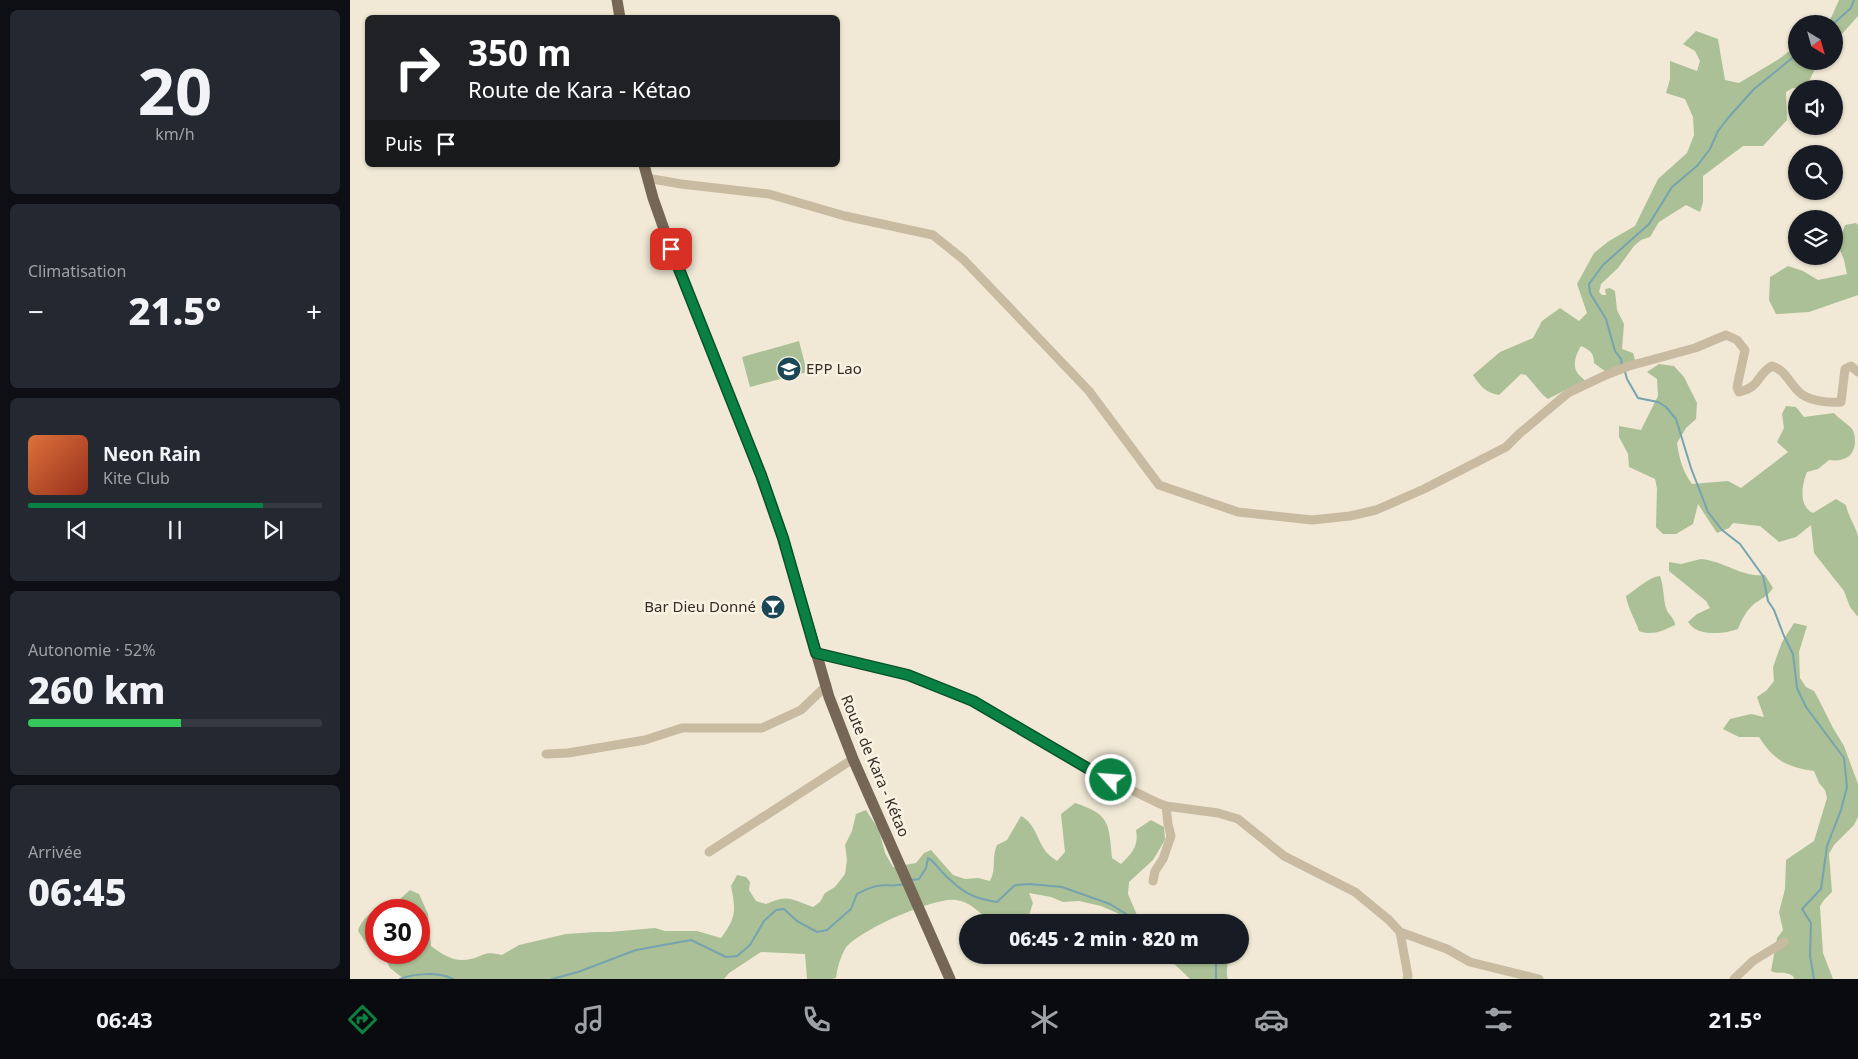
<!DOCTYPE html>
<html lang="fr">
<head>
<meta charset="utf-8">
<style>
	body { margin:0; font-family:"Noto Sans",sans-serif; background:#242831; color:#f1f3f6; height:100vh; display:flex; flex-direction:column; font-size:19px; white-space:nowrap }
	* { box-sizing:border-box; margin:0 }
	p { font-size:16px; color:#9ea1a6 }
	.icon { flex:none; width:28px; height:28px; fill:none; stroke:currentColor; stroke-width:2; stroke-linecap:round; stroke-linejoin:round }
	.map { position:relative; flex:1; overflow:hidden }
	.side { display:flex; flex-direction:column; gap:10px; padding:10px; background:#0d0f14; width:350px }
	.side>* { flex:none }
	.hud { position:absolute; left:15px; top:15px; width:475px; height:152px; border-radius:8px; box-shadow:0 1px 4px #0004; background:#202124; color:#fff; overflow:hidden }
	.needle { width:32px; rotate:143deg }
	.controls { position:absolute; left:1438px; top:15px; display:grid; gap:10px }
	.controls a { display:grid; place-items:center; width:55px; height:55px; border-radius:50%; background:#171b24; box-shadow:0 1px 4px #0004; font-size:25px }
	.speed { position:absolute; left:15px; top:899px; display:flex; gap:10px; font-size:25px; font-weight:700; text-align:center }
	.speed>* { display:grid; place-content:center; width:65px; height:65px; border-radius:50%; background:#171b24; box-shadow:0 1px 4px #0004; line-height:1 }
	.speed .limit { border:8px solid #d22; background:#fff; color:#111 }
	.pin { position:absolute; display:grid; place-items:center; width:42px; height:42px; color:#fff; margin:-21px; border-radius:10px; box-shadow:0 2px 8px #0006 }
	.me { position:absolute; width:55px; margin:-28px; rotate:296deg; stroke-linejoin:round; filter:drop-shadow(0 0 4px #0008) }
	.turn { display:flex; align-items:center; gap:18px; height:105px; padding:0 20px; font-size:22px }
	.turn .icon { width:65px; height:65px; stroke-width:2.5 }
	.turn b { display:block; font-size:35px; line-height:42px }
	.then { display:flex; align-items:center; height:48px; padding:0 20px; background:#0003; gap:10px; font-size:19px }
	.big { font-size:38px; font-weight:800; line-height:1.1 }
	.side .widget { flex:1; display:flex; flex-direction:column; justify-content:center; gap:8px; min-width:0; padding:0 18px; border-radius:8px; background:#242831 }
	.side .dial { align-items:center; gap:0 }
	.dial b { font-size:65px; line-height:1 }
	.song { display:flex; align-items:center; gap:15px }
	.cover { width:60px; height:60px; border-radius:8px; background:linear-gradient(135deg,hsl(20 70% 55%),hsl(10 70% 35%)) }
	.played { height:5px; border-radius:2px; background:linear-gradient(90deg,#0b8043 80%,#363941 80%) }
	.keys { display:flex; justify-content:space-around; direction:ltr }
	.heat { display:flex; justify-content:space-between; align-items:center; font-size:28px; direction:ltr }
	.charge { height:8px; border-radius:4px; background:linear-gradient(90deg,#34c759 52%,#363941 0) }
	.trip { position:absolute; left:609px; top:914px; width:290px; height:50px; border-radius:25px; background:#171b24; box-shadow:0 1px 4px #0004; font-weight:800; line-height:50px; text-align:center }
	.tab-bar { display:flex; height:80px; justify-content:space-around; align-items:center; background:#090b0e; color:#9ea1a6 }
	.tab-bar .icon { width:35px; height:35px }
	.tab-bar .active { color:#0b8043 }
	.tab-bar b { font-size:22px; color:#f1f3f6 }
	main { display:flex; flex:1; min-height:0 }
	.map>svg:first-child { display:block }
</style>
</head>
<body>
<main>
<section class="side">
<div class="widget dial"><b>20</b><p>km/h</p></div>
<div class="widget"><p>Climatisation</p>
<div class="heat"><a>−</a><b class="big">21.5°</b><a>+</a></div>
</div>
<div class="widget">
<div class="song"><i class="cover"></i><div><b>Neon Rain</b><p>Kite Club</p></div></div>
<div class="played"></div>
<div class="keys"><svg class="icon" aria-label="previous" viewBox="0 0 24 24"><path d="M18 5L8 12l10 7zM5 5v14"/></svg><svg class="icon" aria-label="pause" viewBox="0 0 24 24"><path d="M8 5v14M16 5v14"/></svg><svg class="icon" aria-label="next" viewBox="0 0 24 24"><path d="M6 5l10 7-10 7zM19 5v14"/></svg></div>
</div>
<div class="widget"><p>Autonomie · 52%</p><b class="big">260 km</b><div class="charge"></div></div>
<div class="widget"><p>Arrivée</p><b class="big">06:45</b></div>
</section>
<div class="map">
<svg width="1508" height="979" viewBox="0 0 1508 979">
	<rect width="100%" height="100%" fill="#f1e9d6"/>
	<path fill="#abc096" d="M1489,0H1508V16L1484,43V24H1474L1481,18Z
		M1346,31L1368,39L1375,80L1389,83L1429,59L1446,46V61H1472L1464,71L1455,89L1443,88L1436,92L1437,120L1413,146H1393L1353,176V202L1350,212L1336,205L1309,222L1300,237L1291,240L1284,246L1268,268L1251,284L1249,292L1252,295H1256L1255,289L1260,288L1265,291L1267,310L1274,324L1272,349L1283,353L1285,360L1256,372L1244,363C1244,353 1240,350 1231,346C1226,354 1221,367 1229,375C1231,377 1234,379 1235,381L1223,386L1198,399L1193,395L1176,375L1171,374L1149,395C1136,393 1130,386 1123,375L1150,352L1183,338L1192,321L1210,308L1229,321L1237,313L1227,284L1244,253L1259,241L1285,226L1308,179L1337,153L1344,135L1343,117L1335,99L1316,93L1320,79V61L1347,71L1350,61L1345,51L1333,44Z
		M1506,223L1508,225V295L1459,312L1426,314L1419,300L1420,277L1438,266L1453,271L1468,280L1497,274L1494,260L1488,245L1495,225Z
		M449,341L457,372L400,387L392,357Z
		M1309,364L1324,366L1334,377L1347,403L1346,419L1336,428L1327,443C1329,458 1333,472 1342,484L1378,481L1391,488L1438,452L1427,442L1434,428L1432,414L1436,406L1446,407L1454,417L1484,413C1489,419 1497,423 1502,429C1505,433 1505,439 1505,444C1503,458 1492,462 1479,460L1468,469L1457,472C1452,484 1448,506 1463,513L1486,499L1496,505C1498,516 1505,525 1508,536V617L1500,607L1494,591L1464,553L1461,525L1446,537L1429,542L1410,526L1383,523L1379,528L1367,533L1348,504L1343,524L1326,534H1313L1306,527L1307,488L1305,479L1279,467L1278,454L1269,437V426L1291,430L1308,396L1307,379L1297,372Z
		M1351,559C1374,561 1393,578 1415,575L1423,588C1418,596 1411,599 1404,604C1396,611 1392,619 1388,629C1374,634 1347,637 1338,622L1347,614L1360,608L1356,601L1319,571V562L1331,564Z
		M1310,576C1314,587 1313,598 1316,608C1318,615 1325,618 1325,625C1312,631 1302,636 1289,631C1285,619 1278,609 1276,596C1287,589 1299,577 1310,576Z
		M1444,623L1457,626L1449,652L1450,678L1456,687L1464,691L1470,702L1483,728L1494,746L1508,784V817L1504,825L1484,845L1479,854L1482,892L1474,900L1470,906L1473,953L1483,979H1444L1443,976C1433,970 1429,975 1421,971L1427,938L1433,930L1429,912L1435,889L1436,860L1464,841L1477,798L1475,790L1469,783L1464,771C1436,767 1424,760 1409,737H1389L1373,729L1380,719L1401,714L1414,717L1407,697L1417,690L1424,681L1423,667L1432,642Z
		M725,803C760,814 759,824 762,858L771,864C782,853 789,846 786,830L801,820L814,827L815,840L803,860L779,882L778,894L787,915L803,922H780L767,913L751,906L729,901L713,902L701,897L679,893L683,903L678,918L638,920C628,911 620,902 606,900C584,897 507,931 495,949C490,958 487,968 486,978L482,979H457L455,954L411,952L379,973L374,979H54L40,968L33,954L31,953L69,952V910H38L60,890L69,894L78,914L81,946C93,955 105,963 121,959C137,954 135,951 152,955L169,945L216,934L246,932H260L305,928L315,931H347L371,938C386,918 386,911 381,886L387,875L396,877L400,882L399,890L406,901L416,904C439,894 441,899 463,907L470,902L475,893L485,887L495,874L497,860L495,845L502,831L506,814L516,810L529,830L535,853L543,867L566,863L574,853L581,850L603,875L615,879L628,878L640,881C647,868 641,859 647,845L657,840L671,816C686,824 687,841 697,853C700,856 704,859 707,861L715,852L711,814Z
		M26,911V950L19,947L8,931C10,923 18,913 26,911Z
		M815,955H878C879,964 875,971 878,979H840Z"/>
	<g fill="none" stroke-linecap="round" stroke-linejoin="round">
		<path stroke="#75a3af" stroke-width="2" d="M1483,24L1501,8L1504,0
			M1272,365L1271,359L1265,351L1256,319L1240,293L1239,284L1253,265L1299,224L1322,187L1347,166L1360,149L1368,131L1378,118L1404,89L1446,55
			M1275,372L1277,379L1288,398L1308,402L1316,407L1326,419L1341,468L1358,512L1372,530L1390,544L1413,576L1418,601L1424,610L1434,636L1443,654L1447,688L1456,707L1494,758L1497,787L1491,810L1477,846L1471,889L1452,909L1461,923L1460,956L1464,979
			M562,880L569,879L576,868L578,858C584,861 587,867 592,872C611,891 620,898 647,902L665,885L680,884L712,887L760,904L789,922
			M50,979C66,973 89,972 103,979
			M202,979L228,972L286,950L341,940L376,957L387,956L400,945L414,921L426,910L434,909L447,921L467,932L477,930L501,909L507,894C513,891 520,887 527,886C535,884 545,887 553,884
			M866,979V955"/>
		<path stroke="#c9baa2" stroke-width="9" d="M297,178L331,184L419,194L495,216L583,235L614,260L739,391L809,485L888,512L962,520L1000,516L1026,510L1074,489L1156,447L1169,434L1218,393L1256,375L1279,366L1345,348L1376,335L1387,340L1395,350L1387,387L1389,392C1412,386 1405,376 1422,366C1435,370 1439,382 1448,391C1457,401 1478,403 1491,402L1495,369L1501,366L1508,372
			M466,653L558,675L623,701L744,772L808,803L816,806L868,813L888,819L934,856L1005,892L1039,920L1050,932L1097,949L1120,962L1189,979
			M196,754L218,753L295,740L332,728H412L451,710L477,685
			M359,852L503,759
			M803,881L805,871L813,859L821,836L818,824L816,806
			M1050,932L1058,976L1057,979
			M1384,979L1403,961L1434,942"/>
		<path stroke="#766655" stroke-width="11" d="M267,0L270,18
			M294,165L303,198L321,249L411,475L433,538L479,697L503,759L600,979"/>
	</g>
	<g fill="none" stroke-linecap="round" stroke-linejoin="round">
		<defs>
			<path id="route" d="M321,249L411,475L433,538L466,653L558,675L623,701L744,772L761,780"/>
		</defs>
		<use href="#route" stroke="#07532c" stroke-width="12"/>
		<use href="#route" stroke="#0b8043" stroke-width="9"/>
	</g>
	<defs>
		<symbol id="school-disc" viewBox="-11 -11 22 22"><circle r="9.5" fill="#1a4856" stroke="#f9f2e2"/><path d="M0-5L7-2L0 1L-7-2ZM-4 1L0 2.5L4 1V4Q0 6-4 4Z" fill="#fff"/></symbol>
		<symbol id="bar-disc" viewBox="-11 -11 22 22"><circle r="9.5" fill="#1a4856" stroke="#f9f2e2"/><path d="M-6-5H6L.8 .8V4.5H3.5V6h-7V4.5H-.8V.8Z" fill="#fff"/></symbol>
	</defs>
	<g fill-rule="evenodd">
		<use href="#school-disc" x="425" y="355" width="28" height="28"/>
		<use href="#bar-disc" x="409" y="593" width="28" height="28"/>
	</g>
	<g text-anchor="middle" stroke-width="5" stroke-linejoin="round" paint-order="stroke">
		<g font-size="15" fill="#342c25" stroke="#f9f2e2" text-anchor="start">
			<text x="456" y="374">EPP Lao</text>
			<text x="406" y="612" text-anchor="end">Bar Dieu Donné</text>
		</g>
		<g font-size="15" fill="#342c25" stroke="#f9f2e2">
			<text transform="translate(525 766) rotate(67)" y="5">Route de Kara - Kétao</text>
		</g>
	</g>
</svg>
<div class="controls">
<a><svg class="needle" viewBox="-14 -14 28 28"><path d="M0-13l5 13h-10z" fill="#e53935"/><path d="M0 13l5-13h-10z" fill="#9ea1a6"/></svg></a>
<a><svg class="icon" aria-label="sound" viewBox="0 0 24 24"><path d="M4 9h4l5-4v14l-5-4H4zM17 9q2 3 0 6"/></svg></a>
<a><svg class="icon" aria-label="search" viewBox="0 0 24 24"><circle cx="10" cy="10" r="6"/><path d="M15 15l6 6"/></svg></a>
<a><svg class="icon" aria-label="layers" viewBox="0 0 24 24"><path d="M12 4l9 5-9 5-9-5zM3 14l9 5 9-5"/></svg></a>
</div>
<div class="speed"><div class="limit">30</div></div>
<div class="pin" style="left:321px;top:249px;background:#d93025"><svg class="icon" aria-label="arrive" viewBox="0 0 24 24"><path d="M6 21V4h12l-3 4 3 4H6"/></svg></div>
<svg class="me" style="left:761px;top:780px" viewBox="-20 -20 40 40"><circle r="17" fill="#0b8043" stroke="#fff" stroke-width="3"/><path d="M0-11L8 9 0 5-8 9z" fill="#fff"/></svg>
<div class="trip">06:45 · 2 min · 820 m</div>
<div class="hud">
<div class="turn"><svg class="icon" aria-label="right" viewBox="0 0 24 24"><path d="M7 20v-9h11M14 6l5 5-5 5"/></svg><div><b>350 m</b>Route de Kara - Kétao</div></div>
<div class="then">Puis<svg class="icon" aria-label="arrive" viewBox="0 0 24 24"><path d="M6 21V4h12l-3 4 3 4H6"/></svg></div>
</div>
</div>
</main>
<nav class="tab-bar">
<b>06:43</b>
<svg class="icon active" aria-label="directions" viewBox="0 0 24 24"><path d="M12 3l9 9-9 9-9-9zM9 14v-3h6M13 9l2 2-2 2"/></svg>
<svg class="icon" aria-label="music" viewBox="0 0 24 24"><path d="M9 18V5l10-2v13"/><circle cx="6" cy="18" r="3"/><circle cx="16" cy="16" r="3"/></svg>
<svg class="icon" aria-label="phone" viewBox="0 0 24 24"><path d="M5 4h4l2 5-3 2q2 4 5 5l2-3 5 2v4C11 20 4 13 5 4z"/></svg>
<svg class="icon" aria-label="climate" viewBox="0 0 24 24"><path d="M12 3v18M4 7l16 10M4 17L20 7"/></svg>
<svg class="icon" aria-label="car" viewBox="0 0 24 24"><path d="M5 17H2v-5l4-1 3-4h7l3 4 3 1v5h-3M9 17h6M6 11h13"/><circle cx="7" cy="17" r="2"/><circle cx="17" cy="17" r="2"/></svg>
<svg class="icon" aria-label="filters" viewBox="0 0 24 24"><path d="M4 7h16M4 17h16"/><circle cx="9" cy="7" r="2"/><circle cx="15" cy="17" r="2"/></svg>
<b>21.5°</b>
</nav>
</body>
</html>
